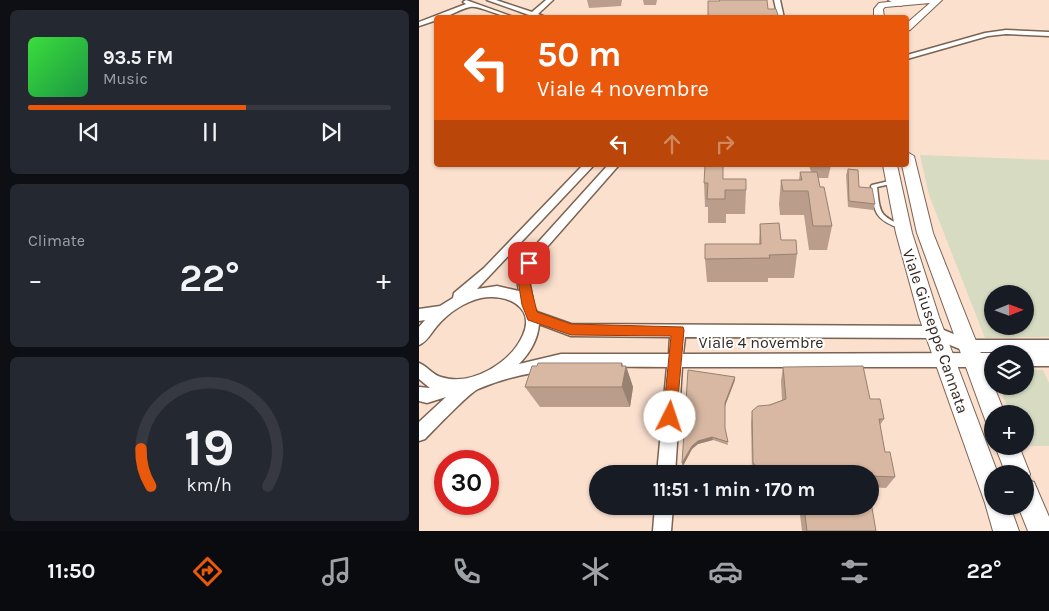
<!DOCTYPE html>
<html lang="en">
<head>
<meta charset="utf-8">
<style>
	body { margin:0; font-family:Karla,sans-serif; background:#242831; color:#f1f3f6; height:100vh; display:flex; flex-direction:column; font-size:19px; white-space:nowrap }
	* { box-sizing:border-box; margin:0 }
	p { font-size:16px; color:#9ea1a6 }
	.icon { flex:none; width:28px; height:28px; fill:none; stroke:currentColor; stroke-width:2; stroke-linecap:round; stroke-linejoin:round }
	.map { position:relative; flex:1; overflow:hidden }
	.drawer { display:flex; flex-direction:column; gap:10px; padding:10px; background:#0d0f14; width:419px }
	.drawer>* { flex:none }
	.banner { position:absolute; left:15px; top:15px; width:475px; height:152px; border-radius:5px; box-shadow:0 1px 4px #0004; background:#ea580c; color:#fff; overflow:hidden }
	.needle { width:32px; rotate:89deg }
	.tools { position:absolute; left:565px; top:285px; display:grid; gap:10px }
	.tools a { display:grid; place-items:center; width:50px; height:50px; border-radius:50%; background:#171b24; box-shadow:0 1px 4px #0004; font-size:25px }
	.speed { position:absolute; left:15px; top:450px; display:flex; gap:10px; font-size:25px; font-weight:700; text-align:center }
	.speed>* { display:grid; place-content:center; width:65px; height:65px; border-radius:50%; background:#171b24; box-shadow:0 1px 4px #0004; line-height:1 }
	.speed .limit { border:8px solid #d22; background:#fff; color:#111 }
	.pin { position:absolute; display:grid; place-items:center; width:42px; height:42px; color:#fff; margin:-21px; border-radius:10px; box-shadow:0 2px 8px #0006 }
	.me { position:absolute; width:55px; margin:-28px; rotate:4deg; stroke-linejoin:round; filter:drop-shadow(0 0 4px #0008) }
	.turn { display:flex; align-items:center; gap:18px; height:105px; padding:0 20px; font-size:22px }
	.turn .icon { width:65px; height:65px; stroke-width:2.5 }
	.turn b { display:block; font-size:35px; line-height:42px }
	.lanes { display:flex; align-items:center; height:48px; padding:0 20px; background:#0003; justify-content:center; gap:25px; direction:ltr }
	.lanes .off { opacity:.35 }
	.big { font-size:38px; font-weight:700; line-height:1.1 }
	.drawer .card { flex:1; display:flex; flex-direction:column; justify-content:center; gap:8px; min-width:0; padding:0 18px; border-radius:8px; background:#242831 }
	.drawer .dial { align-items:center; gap:0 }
	.dial svg { height:130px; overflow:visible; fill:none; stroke:#363941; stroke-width:7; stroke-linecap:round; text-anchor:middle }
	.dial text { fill:#f1f3f6; stroke:none }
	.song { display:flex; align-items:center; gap:15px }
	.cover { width:60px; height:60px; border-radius:8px; background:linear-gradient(135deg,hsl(120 70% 55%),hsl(140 70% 35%)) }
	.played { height:5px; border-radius:2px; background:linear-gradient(90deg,#ea580c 60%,#363941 60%) }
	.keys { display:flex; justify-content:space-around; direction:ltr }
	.heat { display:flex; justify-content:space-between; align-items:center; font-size:28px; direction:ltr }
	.trip { position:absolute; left:170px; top:465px; width:290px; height:50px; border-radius:25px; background:#171b24; box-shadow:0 1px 4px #0004; font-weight:700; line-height:50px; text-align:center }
	.tab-bar { display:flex; height:80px; justify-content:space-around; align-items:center; background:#090b0e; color:#9ea1a6 }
	.tab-bar .icon { width:35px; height:35px }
	.tab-bar .active { color:#ea580c }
	.tab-bar b { font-size:22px; color:#f1f3f6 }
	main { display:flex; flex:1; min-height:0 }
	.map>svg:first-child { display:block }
</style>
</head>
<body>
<main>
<section class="drawer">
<div class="card">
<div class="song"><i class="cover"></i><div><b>93.5 FM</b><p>Music</p></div></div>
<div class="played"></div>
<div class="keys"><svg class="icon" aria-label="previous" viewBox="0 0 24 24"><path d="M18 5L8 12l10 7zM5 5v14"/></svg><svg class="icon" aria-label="pause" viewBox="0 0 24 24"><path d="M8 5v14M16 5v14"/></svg><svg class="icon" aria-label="next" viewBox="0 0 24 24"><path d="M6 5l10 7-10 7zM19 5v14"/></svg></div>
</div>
<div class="card"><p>Climate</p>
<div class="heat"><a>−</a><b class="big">22°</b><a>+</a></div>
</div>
<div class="card dial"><svg viewBox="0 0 100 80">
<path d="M14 69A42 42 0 1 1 86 69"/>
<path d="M14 69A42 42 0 0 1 8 46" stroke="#ea580c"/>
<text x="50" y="56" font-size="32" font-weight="700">19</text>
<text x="50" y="72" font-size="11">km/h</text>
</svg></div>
</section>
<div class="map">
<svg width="631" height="531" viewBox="0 0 631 531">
	<rect width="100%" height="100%" fill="#fbe0ce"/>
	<path fill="#d6dbc2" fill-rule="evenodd" d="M501,155L630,160V337L566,338L510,195ZM574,294H606V326H574Z
		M606,370H624L630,383V446H606V414H591L580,386H606Z"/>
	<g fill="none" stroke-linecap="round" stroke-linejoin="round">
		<defs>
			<path id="lane" d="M474,180L476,181V183L458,187C461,213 460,216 485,226L486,227L483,229C456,220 455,213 452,186L453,185Z"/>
			<path id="street" d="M47,0L97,18C83,18 60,5 51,7C40,9 30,18 18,18V20L0,26V22L47,4L44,2Z
				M68,0H77L113,12L127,0H134L119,14L129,18H107L110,15Z
				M355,0H361L365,18H359Z
				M587,30L631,32V36L587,34L569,36L488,59V55L566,33Z
				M164,165H175L58,289L78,286L100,291L97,274L113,249L189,165H200L121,255L109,274L115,307L118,312L152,324L515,326L549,340H631V352H548L514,338L266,337L264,354L574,353L575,354L574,367H263L256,474H238L248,367C185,367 119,363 59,389C49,394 16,429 6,439L0,441V422L27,397L8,403L0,401V387L11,388L0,379V363C8,366 14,375 22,377C52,387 92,363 104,335C117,306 86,293 62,298C45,302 29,313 18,326C12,333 8,342 0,345V327L6,320L0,321V309L21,306L34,298L35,293L65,268ZM120,324L152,336L251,337L250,354H142L100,364C111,353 119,339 120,324Z
				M606,352H631V366H606V354H602Z
				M236,506H254L252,531H234Z"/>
			<path id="secondary" d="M487,0H523L491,30L488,31V23L511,3L466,7L464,9L465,18H455V9L460,3Z
				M488,152L495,156L514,233L586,414H574V424L567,422L564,414L498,233L483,165H488Z
				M464,165H478L493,233L520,317L579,474H574V506H591L600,531H574L566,503L500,317L477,233Z
				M576,446H600L611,474L609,480L615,482L631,519V531H609L599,506H606V474H587Z"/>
			<path id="highway" d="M469,0H487L488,2L482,6Z"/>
		</defs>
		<use href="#lane" stroke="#7a6352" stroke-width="3"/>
		<use href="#street" stroke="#7a6352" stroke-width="3"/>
		<use href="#secondary" stroke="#7a6352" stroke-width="2"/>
		<use href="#highway" stroke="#7a6352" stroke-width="2"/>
		<use href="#lane" fill="#fff" fill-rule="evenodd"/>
		<use href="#street" fill="#fff" fill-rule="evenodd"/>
		<use href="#secondary" fill="#fff" fill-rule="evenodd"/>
		<use href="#highway" fill="#fff" fill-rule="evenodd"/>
	</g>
	<path fill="#ba9e8b" d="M168,0H203L202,6L170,8Z
		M224,0H238L237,5H225Z
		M390,165H412L409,178H399L401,187L413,226L408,250H390L385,215H361L360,204L362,180H380L381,172H392Z
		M429,169L440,187L456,204L454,210L429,207L427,175Z
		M304,179L327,190L326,214H307V223H289V207H286L285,183Z
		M341,224L362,240L378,254L375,278H349V282H288L286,259L340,244Z
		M204,366H207L214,387L211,407H121L106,387Z
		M364,367L451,399L465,419L461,425L466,452L476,477L467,488L451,487V474H333L332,424L333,411L363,400L362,381Z
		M316,380L306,406V429L309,445L294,440L279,444L273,449L264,466L263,463Z
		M380,506H451L457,531H383Z"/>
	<path fill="#978171" d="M203,363L206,371L207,366L214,387L211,407L203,387L202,366Z
		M316,377V380L306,406V403Z
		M293,437L294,440L279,444L273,449L264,466L263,463L273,446L279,441Z"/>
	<path fill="#d8b8a2" stroke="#978171" d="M300,0H348L349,9H357L360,18H289V1H301Z
		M286,165H304V179H327V190H306V199H288L289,183H285Z
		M429,169L439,170L440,187L453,188L456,204L430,201Z
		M381,172H398L401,187H405L413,226H394L389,191H364L362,180H383Z
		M360,223L362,240H377L378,254L350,255L351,258L286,259V244H342L341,224Z
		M119,363H203L202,366H207L203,387H106L113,366H118Z
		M444,366L451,399H461L465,419H460L466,452H471L476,477L451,476V474H353L343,471L334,463L333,411L339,406L351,405L367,399L364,367Z
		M269,370L316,377L306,403V428L309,442L293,437L279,441L273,446L263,463Z
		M451,496L457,531H388L385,506H451Z"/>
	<path fill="#ea580c" stroke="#983908" d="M110,259L116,263L109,275L118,312L152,324L264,327L265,330L257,422L251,424L246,422L244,417L252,336L152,335L109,320L103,305L98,274L106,260Z"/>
	<g text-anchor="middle" stroke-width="4" stroke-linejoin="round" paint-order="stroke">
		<g font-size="16" fill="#332922" stroke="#fff">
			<text transform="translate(517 331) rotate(71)" y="6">Viale Giuseppe Cannata</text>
			<text x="342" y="348">Viale 4 novembre</text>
		</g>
	</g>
</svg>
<div class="tools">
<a><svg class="needle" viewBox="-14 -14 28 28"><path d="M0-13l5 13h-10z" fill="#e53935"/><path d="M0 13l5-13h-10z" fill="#9ea1a6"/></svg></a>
<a><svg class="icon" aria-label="layers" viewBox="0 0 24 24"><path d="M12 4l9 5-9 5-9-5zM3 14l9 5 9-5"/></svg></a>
<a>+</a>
<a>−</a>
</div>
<div class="speed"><div class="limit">30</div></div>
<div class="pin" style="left:110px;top:263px;background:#d93025"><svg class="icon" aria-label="arrive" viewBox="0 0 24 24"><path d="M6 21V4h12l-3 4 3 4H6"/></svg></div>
<svg class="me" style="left:251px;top:417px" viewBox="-20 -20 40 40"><circle r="19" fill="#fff"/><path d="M0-13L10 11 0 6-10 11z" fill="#ea580c"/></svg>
<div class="trip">11:51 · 1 min · 170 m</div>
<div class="banner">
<div class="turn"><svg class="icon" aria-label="left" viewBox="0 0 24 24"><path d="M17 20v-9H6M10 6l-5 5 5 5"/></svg><div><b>50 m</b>Viale 4 novembre</div></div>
<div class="lanes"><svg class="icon" aria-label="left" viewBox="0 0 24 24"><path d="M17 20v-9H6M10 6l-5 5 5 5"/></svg><svg class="icon off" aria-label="ahead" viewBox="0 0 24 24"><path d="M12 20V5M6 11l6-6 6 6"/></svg><svg class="icon off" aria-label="right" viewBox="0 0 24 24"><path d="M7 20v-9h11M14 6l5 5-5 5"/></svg></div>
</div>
</div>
</main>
<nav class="tab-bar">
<b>11:50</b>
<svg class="icon active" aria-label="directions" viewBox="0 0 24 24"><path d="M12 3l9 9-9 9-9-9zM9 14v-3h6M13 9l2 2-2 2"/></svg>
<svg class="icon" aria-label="music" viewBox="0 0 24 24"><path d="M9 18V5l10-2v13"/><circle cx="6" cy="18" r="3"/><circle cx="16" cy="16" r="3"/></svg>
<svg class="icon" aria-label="phone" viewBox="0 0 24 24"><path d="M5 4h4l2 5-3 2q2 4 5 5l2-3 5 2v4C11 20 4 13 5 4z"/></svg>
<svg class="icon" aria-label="climate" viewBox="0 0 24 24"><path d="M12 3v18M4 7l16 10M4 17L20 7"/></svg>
<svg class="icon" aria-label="car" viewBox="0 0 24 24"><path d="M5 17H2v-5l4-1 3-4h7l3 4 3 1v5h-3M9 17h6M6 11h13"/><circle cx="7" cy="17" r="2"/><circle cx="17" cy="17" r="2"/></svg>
<svg class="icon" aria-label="filters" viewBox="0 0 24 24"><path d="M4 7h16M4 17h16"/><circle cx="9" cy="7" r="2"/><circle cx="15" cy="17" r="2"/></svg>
<b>22°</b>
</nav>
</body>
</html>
